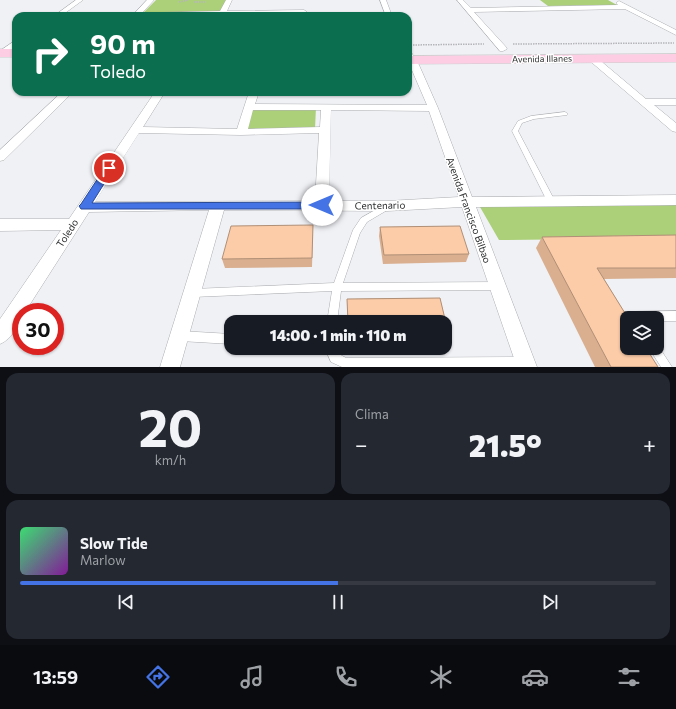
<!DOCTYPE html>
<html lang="es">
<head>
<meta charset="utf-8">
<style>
	body { margin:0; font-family:Commissioner,sans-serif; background:#242831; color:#f1f3f6; height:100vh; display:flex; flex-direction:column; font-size:15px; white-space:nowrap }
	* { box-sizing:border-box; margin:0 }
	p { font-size:13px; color:#9ea1a6 }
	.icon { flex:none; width:22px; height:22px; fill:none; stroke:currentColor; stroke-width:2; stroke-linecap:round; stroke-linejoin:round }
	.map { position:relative; height:367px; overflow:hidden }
	.drawer { display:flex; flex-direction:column; gap:6px; padding:6px; background:#0d0f14; flex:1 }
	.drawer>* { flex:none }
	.top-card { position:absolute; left:12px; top:12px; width:400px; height:84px; border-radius:12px; box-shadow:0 1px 3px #0004; background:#0b6e4f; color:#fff; overflow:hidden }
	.buttons { position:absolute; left:620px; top:311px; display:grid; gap:8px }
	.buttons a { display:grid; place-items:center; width:44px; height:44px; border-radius:8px; background:#171b24; box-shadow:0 1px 3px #0004; font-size:20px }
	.speed { position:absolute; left:12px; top:303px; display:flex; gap:8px; font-size:20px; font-weight:700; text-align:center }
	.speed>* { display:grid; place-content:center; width:52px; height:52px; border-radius:50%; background:#171b24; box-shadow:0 1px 3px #0004; line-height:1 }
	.speed .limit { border:6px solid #d22; background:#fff; color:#111 }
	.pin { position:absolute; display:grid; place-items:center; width:34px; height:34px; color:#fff; margin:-17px; border:2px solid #fff; border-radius:50%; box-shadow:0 1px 4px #0007 }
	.me { position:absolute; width:44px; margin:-22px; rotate:270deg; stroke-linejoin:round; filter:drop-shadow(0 0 3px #0008) }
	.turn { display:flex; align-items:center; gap:14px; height:84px; padding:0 12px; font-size:18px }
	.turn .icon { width:52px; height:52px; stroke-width:2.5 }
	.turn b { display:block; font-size:28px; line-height:34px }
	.big { font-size:30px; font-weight:800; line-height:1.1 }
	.drawer .card { flex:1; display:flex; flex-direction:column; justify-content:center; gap:6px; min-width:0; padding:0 14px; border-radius:12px; background:#242831 }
	.drawer .dial { align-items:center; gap:0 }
	.dial b { font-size:52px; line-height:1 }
	.song { display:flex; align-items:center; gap:12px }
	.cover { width:48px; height:48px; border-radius:6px; background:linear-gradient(135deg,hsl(140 70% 55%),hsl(290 70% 35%)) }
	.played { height:4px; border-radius:2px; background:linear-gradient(90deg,#4473e5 50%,#363941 50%) }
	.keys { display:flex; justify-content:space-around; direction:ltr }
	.heat { display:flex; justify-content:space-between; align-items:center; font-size:22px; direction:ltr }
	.drawer .tiles { flex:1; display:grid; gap:6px; grid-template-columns:1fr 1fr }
	.card:last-child { grid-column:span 2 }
	.trip { position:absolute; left:224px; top:315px; width:228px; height:40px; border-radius:12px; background:#171b24; box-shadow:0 1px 3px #0004; font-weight:800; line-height:40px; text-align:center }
	.dock { display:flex; height:64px; justify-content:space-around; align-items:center; background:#090b0e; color:#9ea1a6 }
	.dock .icon { width:28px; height:28px }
	.dock .active { color:#4473e5 }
	.dock b { font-size:18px; color:#f1f3f6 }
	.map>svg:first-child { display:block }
</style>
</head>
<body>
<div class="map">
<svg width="676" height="367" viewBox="0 0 676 367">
	<rect width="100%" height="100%" fill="#f0f1f5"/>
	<path fill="#acd07a" d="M156,0H227L220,12L143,13Z
		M540,0H608L617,5L548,6Z
		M316,107L315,129L237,130L244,108Z
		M676,205V238L499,240L480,207Z"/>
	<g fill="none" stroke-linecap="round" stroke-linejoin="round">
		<defs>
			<path id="lane" d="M565,112L568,114L567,115L534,119L522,123L518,131L556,203L555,205H549L512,131L518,121L531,116Z
				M386,204L389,205L390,207L389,209L367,222L360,233L343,283L497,282L500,283L502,286L500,289L497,290L341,291L337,322H327L332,291L193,297L190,296L188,293L190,290L193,289L334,283L353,230L361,218Z
				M676,311V321H657V318H627V321L619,320L617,317L619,314L622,312Z
				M180,331L231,334V344L180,341L176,339L175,336L176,333Z
				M657,344L672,367H661L649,348H657Z
				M325,348H336L339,354L346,358L525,357L529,358L530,362L529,366L526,367H342L331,362Z"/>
			<path id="street" d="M76,0H83L61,16H54Z
				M147,0H154L142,13L220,11L226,0H232L227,11L304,10L307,12L304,14L132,16Z
				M380,0H386L392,16H386Z
				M457,0H463L471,8L618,5L616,3L619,1L676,30V35L625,9L474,12L506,47L507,49L503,51H500Z
				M13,42H16V48L6,55H0V51Z
				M408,52H411L419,65L438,108L472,197L676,195V205L476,207L537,367H517L462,207L387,211L224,210L180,367H160L209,210L89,212L25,312H21C21,323 11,340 0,344V319L61,230L0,231V219H69L155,92H165L143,127L237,129L249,92H259L255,104L427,105L408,61ZM253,110H321L320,127L248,129ZM331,110L429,111L459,197L387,201H329ZM139,133L241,135L319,133L315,201L95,202Z
				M593,56L596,57L646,99H676V105H654L676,123V132L672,131L590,61L589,59L590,57Z
				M62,92H73L4,160L0,161V150Z"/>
			<path id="primary" d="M0,49H16V57H0Z
				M676,54V62L408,64V56Z"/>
		</defs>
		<use href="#lane" stroke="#abadb0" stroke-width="1"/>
		<use href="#street" stroke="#abadb0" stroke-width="1"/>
		<use href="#primary" stroke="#cccdcd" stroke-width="1"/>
		<path stroke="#b4b5b8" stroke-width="1.5" stroke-dasharray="1.5 1" stroke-linecap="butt" d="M179,2L188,0
			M194,2H205
			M513,44L674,43
			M413,45L484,44"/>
		<use href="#lane" fill="#fff" fill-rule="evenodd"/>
		<use href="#street" fill="#fff" fill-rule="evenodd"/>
		<use href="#primary" fill="#fccde3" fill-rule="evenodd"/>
	</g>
	<path fill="#d9af90" d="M313,225V234L312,267L225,268L222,259Z
		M380,227L469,254L466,262L383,264L379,236Z
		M676,235V278L604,279L658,367H595L536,248L542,237Z
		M440,298L450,340L446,348L349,350V348H445V322H348L347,299Z"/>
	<path fill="#fccca8" stroke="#b08f76" d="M313,225L312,258L222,259L231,226Z
		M460,226L469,254L384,255L380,227Z
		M676,235V268H597L628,318H627V348H646L658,367H611L542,237Z
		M440,298L450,340H445V322H348L347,299Z"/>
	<path fill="#4473e5" stroke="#2c4b95" d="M106,166H109L114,168L92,203L322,202L327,205L322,209H81L79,206L81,204Z"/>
	<g text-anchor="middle" stroke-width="3" stroke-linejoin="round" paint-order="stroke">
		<g font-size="9" fill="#2c2d2e" stroke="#fff">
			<text transform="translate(542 59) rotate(-1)" y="3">Avenida Illanes</text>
		</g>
		<g font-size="10" fill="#2c2d2e" stroke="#fff">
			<text transform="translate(380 205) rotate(-1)" y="4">Centenario</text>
			<text transform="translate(469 210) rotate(70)" y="4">Avenida Francisco Bilbao</text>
			<text transform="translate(67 233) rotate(-57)" y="4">Toledo</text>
		</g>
	</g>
</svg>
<div class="buttons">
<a><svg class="icon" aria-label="layers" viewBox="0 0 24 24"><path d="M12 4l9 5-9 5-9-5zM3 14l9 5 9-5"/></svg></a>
</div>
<div class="speed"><div class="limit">30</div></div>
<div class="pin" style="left:109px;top:168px;background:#d93025"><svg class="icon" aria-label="arrive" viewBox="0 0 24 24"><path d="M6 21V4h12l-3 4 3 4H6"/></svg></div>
<svg class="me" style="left:322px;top:205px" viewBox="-20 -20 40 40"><circle r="19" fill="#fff"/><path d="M0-13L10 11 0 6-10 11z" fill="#4473e5"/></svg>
<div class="trip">14:00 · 1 min · 110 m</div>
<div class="top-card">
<div class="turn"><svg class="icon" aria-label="right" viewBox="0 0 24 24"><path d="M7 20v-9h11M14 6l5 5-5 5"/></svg><div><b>90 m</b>Toledo</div></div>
</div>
</div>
<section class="drawer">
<div class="tiles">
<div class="card dial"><b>20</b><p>km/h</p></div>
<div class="card"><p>Clima</p>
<div class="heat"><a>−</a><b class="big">21.5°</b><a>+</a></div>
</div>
<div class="card">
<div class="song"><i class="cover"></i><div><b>Slow Tide</b><p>Marlow</p></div></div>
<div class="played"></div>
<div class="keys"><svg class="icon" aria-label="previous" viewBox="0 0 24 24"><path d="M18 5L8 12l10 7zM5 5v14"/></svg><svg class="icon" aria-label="pause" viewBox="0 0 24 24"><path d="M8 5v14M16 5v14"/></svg><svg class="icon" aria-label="next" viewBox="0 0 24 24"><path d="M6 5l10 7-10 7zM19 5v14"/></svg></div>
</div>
</div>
</section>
<nav class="dock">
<b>13:59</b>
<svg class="icon active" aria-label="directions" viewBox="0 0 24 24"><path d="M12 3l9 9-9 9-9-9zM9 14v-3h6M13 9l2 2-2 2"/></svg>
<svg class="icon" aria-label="music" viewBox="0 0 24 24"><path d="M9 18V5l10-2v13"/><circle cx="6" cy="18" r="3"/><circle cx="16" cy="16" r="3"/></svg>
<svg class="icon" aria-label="phone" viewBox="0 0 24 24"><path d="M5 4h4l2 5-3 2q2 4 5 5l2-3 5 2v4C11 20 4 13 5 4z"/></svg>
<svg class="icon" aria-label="climate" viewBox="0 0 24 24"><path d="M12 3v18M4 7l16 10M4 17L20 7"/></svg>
<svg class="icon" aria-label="car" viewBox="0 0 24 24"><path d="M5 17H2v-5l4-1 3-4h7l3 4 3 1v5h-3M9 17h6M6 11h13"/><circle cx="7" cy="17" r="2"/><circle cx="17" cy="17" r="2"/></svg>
<svg class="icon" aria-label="filters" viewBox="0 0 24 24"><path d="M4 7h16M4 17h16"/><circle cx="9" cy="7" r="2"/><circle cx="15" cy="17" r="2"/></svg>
</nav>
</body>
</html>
